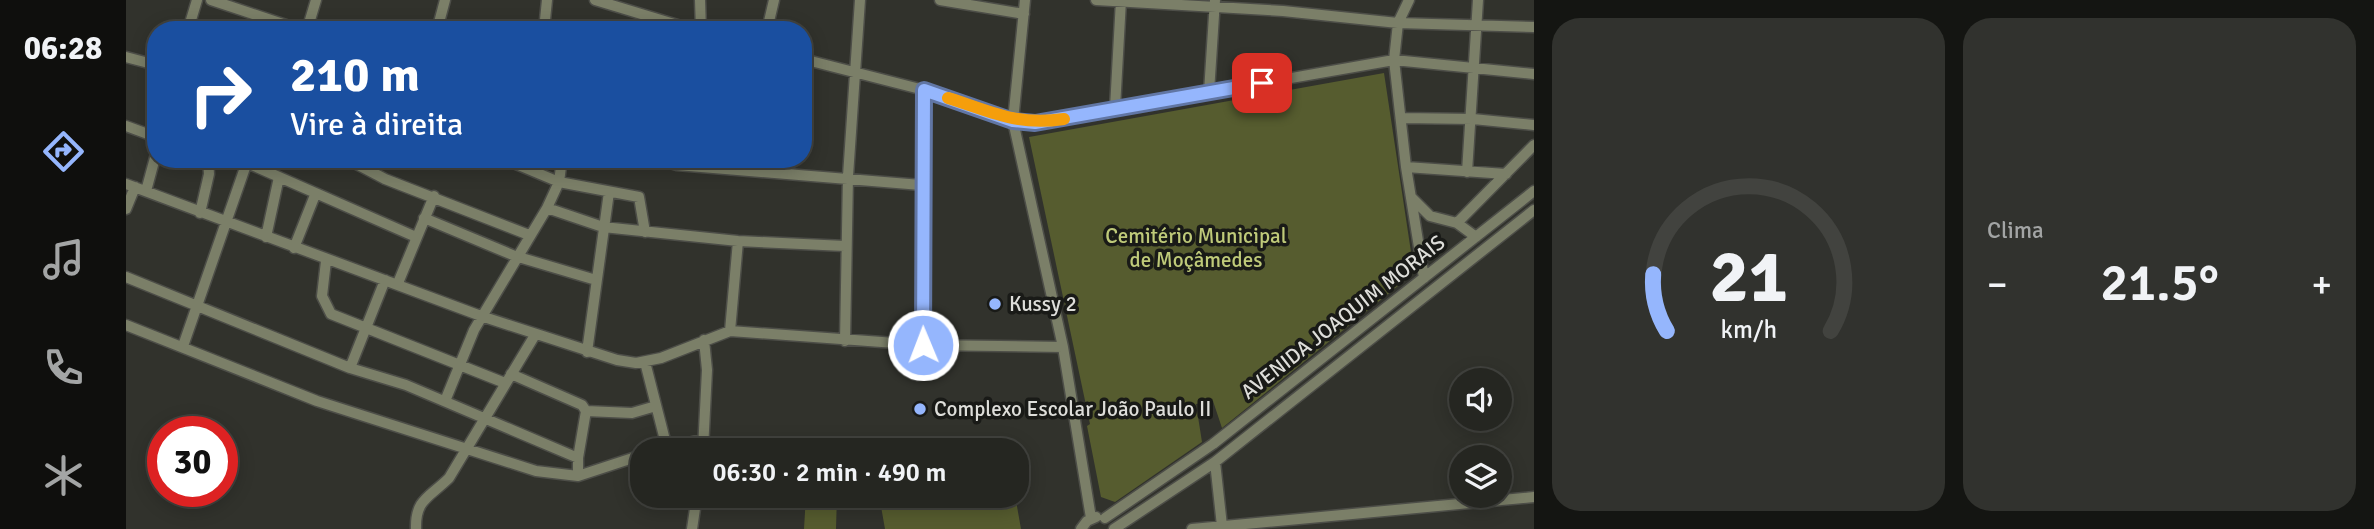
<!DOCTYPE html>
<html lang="pt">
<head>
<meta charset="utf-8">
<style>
	body { margin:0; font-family:Signika,sans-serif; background:#31322e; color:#f1f3f6; height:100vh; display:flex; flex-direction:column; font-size:26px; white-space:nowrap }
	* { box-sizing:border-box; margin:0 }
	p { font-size:23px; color:#a3a5a5 }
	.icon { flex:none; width:38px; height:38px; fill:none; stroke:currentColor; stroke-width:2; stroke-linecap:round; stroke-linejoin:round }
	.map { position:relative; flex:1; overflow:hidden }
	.details { display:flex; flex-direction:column; gap:18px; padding:18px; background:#141512; width:840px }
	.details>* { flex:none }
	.banner { position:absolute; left:21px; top:21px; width:665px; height:147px; border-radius:28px; box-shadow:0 4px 18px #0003,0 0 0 2px #42433f; background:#1a4fa0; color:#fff; overflow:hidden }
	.controls { position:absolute; left:1323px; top:368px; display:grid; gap:14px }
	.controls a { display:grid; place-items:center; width:63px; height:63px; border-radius:50%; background:#252621; box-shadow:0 4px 18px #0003,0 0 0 2px #42433f; font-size:35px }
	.speed { position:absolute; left:21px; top:416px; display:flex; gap:14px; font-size:35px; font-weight:700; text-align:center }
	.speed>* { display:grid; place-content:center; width:91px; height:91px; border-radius:50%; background:#252621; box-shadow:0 4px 18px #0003,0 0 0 2px #42433f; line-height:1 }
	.speed .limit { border:10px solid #d22; background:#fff; color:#111 }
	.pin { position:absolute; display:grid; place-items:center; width:60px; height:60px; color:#fff; margin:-30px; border-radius:14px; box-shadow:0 4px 10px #0006 }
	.me { position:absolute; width:77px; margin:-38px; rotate:359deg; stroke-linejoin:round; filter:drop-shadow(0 0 5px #0008) }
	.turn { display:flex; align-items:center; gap:24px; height:147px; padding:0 28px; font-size:32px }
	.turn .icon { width:91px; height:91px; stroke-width:2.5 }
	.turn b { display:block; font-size:49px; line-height:60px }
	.big { font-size:52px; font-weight:600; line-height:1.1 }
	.details .card { flex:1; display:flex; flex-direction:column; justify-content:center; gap:10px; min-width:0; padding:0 24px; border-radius:28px; background:#31322e }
	.details .dial { align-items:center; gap:0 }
	.dial svg { height:182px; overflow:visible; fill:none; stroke:#42433f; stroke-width:7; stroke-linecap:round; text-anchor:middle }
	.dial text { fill:#f1f3f6; stroke:none }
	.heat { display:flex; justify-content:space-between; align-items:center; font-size:38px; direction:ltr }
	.details .tiles { flex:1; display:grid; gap:18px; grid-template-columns:repeat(2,1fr) }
	.trip { position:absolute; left:504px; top:438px; width:399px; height:70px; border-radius:28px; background:#252621; box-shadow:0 4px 18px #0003,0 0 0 2px #42433f; font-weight:600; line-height:70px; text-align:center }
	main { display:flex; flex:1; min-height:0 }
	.dock { display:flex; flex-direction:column; width:126px; justify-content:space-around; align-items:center; background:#0f0f0d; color:#a3a5a5 }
	.dock .icon { width:49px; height:49px }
	.dock .current { color:#95b6fd }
	.dock b { font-size:32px; color:#f1f3f6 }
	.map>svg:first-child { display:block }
</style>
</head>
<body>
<main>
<nav class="dock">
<b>06:28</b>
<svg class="icon current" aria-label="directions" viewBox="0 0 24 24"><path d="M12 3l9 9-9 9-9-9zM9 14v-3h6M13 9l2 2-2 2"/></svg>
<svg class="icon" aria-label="music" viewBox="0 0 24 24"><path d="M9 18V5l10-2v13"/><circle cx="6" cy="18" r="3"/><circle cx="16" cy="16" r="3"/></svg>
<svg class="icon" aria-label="phone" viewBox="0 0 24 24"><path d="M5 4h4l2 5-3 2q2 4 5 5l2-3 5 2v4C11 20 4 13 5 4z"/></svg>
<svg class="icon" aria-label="climate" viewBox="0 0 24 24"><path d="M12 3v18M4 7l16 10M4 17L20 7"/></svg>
</nav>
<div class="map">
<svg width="1408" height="529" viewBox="0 0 1408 529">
	<rect width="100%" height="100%" fill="#31322c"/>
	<path fill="#565c2f" d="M1258,73L1285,252L1288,251V273L1096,428L1087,401L1070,404L1076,442L989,502L975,497L961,426L964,424L903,137Z
		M680,495H711L710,529H678Z
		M753,495H889L895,529H759Z"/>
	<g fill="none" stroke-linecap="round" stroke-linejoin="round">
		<defs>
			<path id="minor" d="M85,0L175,30
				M469,0L568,30
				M574,0L575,30
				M814,0L898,14
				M899,0L887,121L937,347L965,518
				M970,0L1157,11L1272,23L1408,27
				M1283,0L1272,23L1268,60L1408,74
				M62,30L71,0
				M181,30L190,0
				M311,30L319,0
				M418,30L421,0
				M641,30L648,0
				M0,57L30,65
				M677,59L798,90L887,121L909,123L1268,60L1280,167L1298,278
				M1083,92L1089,0
				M989,108L995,0
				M1275,118L1347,119L1408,125
				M0,126L30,137
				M112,159L290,237
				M221,159L259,179L403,235
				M378,159L433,182L513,197L519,232
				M531,159L551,165L795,185
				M1280,167L1380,174
				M1341,172L1352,0
				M0,184L355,316L491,360L510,363L535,358L604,331L797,345L937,347
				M20,191L30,154
				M1286,198L1304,216L1331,223L1350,237
				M421,208L477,227L612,241L719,246
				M0,209L9,187
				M74,213L83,174L82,159
				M298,218L389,256L470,280
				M1331,223L1408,145
				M140,237L153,177
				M168,248L189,195
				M200,261L196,296L205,314L379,383
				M0,277L224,368L280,385L452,458V476
				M272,283L308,196
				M0,325L191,401L410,471L452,476L516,455
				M604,331L612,241
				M719,341L722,176L734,0
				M797,345L798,90
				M57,346L122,159
				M461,352L483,192
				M519,362L541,448
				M224,368L259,280
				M385,374L456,405L460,411L452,458
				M319,401L348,330L421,208L433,182L436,159
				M460,411L506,413L530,406
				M535,450L578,439
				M577,450L581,370L578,340
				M1089,462L1096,526
				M979,518L1087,444L1408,191
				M290,529C289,499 304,497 323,478L409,335
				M566,529L571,495
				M955,529L961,521L970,517
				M988,529L1089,462L1408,210
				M1066,529L1408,497"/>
		</defs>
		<use href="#minor" stroke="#4d4e48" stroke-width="13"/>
		<use href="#minor" stroke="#7b7f68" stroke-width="10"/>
	</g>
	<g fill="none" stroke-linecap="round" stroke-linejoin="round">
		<defs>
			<path id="route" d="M797,345L798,90L887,121L909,123L1136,83"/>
		</defs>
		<use href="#route" stroke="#6176a4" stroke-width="18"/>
		<use href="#route" stroke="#95b6fd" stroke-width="12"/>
		<path stroke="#f59e0b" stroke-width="12" d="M822,98C867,112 890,126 938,119"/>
	</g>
	<g fill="#95b6fd" stroke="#191a17" stroke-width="2.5">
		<circle cx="869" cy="304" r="7"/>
		<circle cx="794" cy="409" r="7"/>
	</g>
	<g text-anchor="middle" stroke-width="7" stroke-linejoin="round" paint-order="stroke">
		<g font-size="21" fill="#bfca79" stroke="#191a17">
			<text x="1070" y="243">Cemitério Municipal<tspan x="1070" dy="24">de Moçâmedes</tspan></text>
		</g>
		<g font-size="21" fill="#dededa" stroke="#191a17" text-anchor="start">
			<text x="883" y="311">Kussy 2</text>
			<text x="808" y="416">Complexo Escolar João Paulo II</text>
		</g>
		<g font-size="21" fill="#dededa" stroke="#191a17">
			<text transform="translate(1217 317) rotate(-38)" y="7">AVENIDA JOAQUIM MORAIS</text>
		</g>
	</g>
</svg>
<div class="controls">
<a><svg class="icon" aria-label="sound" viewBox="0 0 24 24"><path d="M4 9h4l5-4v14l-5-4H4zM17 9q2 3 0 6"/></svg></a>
<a><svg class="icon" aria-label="layers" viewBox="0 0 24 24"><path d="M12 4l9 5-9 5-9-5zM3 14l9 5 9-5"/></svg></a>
</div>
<div class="speed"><div class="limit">30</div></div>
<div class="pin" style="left:1136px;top:83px;background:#d93025"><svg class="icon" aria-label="arrive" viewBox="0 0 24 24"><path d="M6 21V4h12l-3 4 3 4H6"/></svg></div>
<svg class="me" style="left:797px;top:345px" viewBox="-20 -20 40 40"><circle r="17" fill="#95b6fd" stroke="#fff" stroke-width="3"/><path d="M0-11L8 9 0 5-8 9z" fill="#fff"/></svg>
<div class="trip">06:30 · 2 min · 490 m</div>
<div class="banner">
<div class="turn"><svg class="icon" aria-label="right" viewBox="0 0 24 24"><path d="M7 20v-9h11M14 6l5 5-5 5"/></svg><div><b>210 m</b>Vire à direita</div></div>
</div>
</div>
<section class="details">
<div class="tiles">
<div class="card dial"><svg viewBox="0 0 100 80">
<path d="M14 69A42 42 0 1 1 86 69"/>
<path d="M14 69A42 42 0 0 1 8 44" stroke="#95b6fd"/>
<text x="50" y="56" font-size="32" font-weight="700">21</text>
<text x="50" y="72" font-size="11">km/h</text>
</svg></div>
<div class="card"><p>Clima</p>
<div class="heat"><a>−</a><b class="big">21.5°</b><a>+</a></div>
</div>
</div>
</section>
</main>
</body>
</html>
